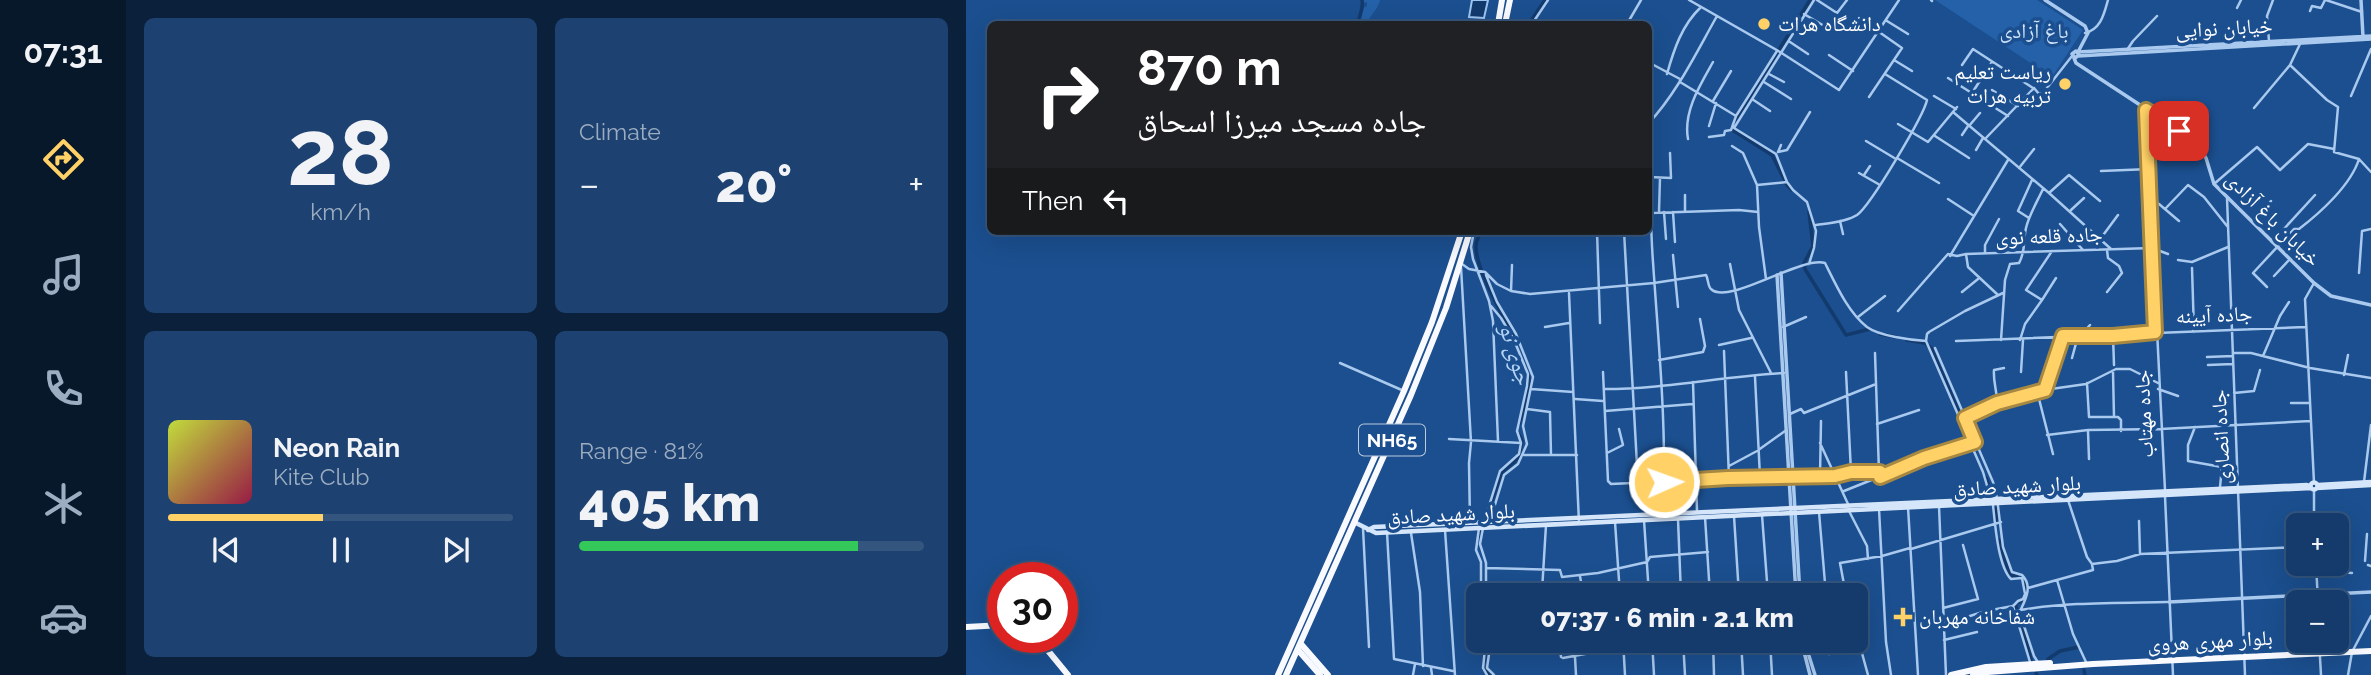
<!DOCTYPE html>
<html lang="en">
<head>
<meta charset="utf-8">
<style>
	body { margin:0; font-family:Raleway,"Noto Naskh Arabic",sans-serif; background:#1d4271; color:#f1f3f6; height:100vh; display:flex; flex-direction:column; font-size:26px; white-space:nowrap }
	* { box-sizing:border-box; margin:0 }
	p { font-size:23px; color:#9dadc1 }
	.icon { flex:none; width:38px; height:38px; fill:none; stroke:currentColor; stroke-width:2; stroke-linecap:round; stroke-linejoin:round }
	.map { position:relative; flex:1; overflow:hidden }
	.panel { display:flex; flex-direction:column; gap:18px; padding:18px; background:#0b203b; width:840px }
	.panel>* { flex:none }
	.hud { position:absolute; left:21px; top:21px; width:665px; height:214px; border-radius:10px; box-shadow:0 7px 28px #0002,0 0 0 2px #33557e; background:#202124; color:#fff; overflow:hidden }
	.tools { position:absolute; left:1320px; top:513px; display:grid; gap:14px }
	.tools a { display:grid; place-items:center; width:63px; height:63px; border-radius:10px; background:#143b6b; box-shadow:0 7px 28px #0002,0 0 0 2px #33557e; font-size:35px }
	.speed { position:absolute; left:21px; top:562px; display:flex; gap:14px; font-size:35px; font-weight:700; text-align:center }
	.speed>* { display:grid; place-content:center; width:91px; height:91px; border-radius:50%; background:#143b6b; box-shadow:0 7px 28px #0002,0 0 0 2px #33557e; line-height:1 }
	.speed .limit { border:10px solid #d22; background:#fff; color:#111 }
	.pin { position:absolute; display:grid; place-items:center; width:60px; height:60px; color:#fff; margin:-30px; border-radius:14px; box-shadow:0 4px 10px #0006 }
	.me { position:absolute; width:77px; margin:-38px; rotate:88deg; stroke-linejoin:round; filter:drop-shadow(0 0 5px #0008) }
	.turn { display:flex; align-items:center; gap:24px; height:147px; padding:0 35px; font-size:32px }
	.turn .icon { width:91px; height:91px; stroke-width:2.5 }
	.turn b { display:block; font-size:49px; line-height:60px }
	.then { display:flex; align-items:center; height:66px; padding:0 35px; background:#0003; gap:14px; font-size:26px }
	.big { font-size:52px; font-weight:800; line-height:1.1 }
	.panel .card { flex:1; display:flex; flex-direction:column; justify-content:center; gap:10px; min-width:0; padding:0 24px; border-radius:10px; background:#1d4271 }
	.panel .dial { align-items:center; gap:0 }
	.dial b { font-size:91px; line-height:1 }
	.song { display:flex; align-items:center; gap:21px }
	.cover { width:84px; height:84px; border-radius:10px; background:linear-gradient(135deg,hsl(70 70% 55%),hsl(340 70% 35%)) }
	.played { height:7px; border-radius:4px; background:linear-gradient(90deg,#ffd166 45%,#33557e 45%) }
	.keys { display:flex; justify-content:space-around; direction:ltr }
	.heat { display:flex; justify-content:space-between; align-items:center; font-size:38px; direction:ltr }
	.charge { height:10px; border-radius:5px; background:linear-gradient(90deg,#34c759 81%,#33557e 0) }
	.panel .tiles { flex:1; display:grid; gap:18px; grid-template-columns:repeat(2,1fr) }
	.trip { position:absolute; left:500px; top:583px; width:402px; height:70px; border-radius:10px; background:#143b6b; box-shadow:0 7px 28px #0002,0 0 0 2px #33557e; font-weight:800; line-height:70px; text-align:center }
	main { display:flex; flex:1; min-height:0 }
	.dock { display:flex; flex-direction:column; width:126px; justify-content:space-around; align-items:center; background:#08182b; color:#9dadc1 }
	.dock .icon { width:49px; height:49px }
	.dock .on { color:#ffd166 }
	.dock b { font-size:32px; color:#f1f3f6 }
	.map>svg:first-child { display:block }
</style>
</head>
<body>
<main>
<nav class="dock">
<b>07:31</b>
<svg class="icon on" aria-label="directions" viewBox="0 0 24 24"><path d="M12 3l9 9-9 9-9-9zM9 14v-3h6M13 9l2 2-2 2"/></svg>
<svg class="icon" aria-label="music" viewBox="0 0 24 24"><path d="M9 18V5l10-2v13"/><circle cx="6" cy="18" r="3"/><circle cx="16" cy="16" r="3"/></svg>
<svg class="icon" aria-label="phone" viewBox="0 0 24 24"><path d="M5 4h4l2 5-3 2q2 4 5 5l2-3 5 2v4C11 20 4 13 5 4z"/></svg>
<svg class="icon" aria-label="climate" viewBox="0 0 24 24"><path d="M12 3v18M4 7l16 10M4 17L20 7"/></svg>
<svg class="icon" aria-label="car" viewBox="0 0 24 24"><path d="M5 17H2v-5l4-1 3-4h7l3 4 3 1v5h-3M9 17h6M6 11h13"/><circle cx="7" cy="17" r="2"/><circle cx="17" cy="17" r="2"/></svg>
</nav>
<section class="panel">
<div class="tiles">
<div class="card dial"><b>28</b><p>km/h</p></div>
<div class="card"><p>Climate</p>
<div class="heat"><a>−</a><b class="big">20°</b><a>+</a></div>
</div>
<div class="card">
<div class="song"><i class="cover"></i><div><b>Neon Rain</b><p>Kite Club</p></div></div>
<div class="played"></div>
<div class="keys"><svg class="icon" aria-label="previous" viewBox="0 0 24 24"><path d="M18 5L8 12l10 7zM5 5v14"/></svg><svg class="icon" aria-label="pause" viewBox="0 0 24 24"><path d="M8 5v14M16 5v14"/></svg><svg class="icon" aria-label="next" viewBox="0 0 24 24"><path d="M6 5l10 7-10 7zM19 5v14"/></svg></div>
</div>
<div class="card"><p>Range · 81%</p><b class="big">405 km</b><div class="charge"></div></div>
</div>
</section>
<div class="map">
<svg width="1405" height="675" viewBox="0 0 1405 675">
	<rect width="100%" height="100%" fill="#1b4f8f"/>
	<path fill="#2461a8" d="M397,0H414C412,10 403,16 401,24H422L425,22L429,24H522H387H394L392,17L397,8L401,6V2L398,3Z
		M969,0H1071L1117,30L1086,77Z"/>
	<path fill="#123a6d" stroke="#9cc4f0" stroke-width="2" d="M506,0H522L518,18L503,17Z"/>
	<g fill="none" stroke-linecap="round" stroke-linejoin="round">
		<path stroke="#123a6d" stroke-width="3.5" d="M392,24C393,15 398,9 396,0
			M563,24L579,0
			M769,120L844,0
			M766,127L768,131L806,155L821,185L826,190
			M843,212L847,246L838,263L839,269L880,335L904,329
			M516,231C513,236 510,240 510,246C509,268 538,317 548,338
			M914,334L930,337
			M941,340L959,343L965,348L1007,445
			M553,424L564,386L562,374
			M1020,478L1026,494
			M1030,522V508
			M513,536L536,472L548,462L553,456L556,441L553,435
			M1033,540L1044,575L1051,577
			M1060,582L1058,600L1049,604L1058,631L1065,661
			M1082,659L1094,651L1113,647
			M518,662L521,643
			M518,669L525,675
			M1118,670L1119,675
			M1070,673L1071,675"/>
		<path stroke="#a9c9ee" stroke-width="2.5" d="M723,0L814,52L873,90L933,0
			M851,0L871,13L881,0
			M965,0L966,1
			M1360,0L1396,12
			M1271,8L1275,0
			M1344,11L1346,6L1355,8L1359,0
			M838,14L865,30
			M893,18L936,48L903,97
			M921,21L942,34
			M566,24L582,0
			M661,24L675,0
			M1119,33C1135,29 1138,14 1142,0
			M1303,41L1301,16L1307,0
			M824,42L842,54
			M1161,50L1167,41L1191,16
			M863,55L887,71
			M928,60L946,71
			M682,62L714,79V82L770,116
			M996,65L1007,49L1067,88
			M1324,65L1361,100L1372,107L1368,152L1393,159L1405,172
			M701,74C708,49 716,25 735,7
			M803,74L818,82
			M982,78L1042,116
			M798,82L825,99
			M1008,90L1026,62
			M1026,90L1052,106
			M968,96L990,109
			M1385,96L1405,49
			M786,99L804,111
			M747,101L765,71
			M1288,108L1324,65L1334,44
			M1180,110L1199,490
			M987,112L1083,193L1145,249
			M682,124C711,93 730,53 751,16
			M932,124L962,142L991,107
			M743,126L750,103
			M1003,126L1014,113
			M996,135L1002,126
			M969,136L1003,158
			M743,137L758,135L759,131L765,130L770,116L811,51
			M722,139C717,112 734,85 747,62
			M1019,139L1068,88L1073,94L1077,93L1106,56
			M900,141L930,159
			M682,144C685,184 684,223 687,262C692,336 699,409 698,482
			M766,146L777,153L791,185L793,227L800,279
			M1010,150L1017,138
			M812,152L821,150L844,112
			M812,152L815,145
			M931,158L973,183
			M1053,168L1068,149
			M1135,171L1184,169
			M893,173L914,185
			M898,175L904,166
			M684,177L705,178L704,153
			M1248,184L1291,147L1314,170L1342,144L1368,149
			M791,185L821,182
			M1083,193L1103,175L1134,201
			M719,195V211
			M1261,198L1279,675
			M982,199L1008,216
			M1184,201L1193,204L1213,221
			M1199,209L1222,185L1238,197L1261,226
			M1105,210L1118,198
			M693,212L694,178
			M698,212L700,239
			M707,212L709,242
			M685,213L773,210L792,212
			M1063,218L1052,211L1066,180
			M874,221L877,234
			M1287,223L1305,201
			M1094,224L1117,250
			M850,225C863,223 880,222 891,215C905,205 958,115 961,100L919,74
			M508,231L505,247L507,259L523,301L527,321L532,441
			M631,231L634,323
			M658,231L672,483
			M1135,238L1152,215
			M1306,242L1349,195
			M1086,251L1060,290L1076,300L1090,278
			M1019,253V245L1033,219
			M1000,254L1002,267L1032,295
			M707,255L712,307
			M984,256L1042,160
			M1212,260L1226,262L1262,247
			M496,264L503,269L519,272L531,284L545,291L564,294L688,283L740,275C742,278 742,287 745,289C762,306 834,256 859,263C870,285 882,312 901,327C913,336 945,340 960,341
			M764,264L773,310L805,373
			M843,264L848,248L850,231L841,202L827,190L821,182L810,154L768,128L848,0
			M495,267L505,442L503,463L504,522
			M1226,268L1228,332
			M1393,273L1396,231L1405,229
			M520,275L531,302L550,334L567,377L557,426L561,444L552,464L538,475L524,521
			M1308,276L1324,259
			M1301,287L1287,273L1328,229H1333C1354,213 1385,185 1393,159
			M545,291L546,265
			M996,292L1012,279
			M1141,292L1156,273L1153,266L1142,258L1141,250
			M603,293L613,523
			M932,311L982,254L991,256L1000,254L1186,248L1202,254
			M892,317L919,296
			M579,327L603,323
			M817,327L840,317
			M1114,336L1124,325
			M1147,336L1148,365
			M1035,340L1039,280L1044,264L1053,263C1060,251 1057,240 1060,228C1063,215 1071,202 1077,189
			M1054,340L1059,324L1076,300
			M960,341L1017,472L1025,499
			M960,341L961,334L963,332L999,311L1037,293
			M990,341L1340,327
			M753,345L785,338
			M969,348L1027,482L1031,498L1037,547L1046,572L1056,575C1066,585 1061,597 1055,609
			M758,351L763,478
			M909,353L913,472
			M1268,353H1285L1344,368L1405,378
			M1297,356L1314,316L1323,302
			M1241,357L1267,356
			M1106,358L1112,336
			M693,360L737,352L739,346L734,319
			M374,363L438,391
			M1242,365L1267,364
			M637,372L642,481L645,484C720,481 794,477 869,476L885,472H913
			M880,372L885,472
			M1055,372L1057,340
			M1147,372L1148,417
			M1378,375L1382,355
			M789,377L794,477
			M727,382L731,511
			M1121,383L1123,417H1152L1155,420V431
			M565,389L607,392
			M638,389C699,389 758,376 818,373
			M1079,389L1097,336
			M1192,389L1212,396
			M1071,391L1087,454
			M1268,393L1288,391L1294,370
			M609,399L637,401
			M1031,403C1031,390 1027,382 1028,370L1038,368
			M1325,403H1343
			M561,409L584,412L585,455
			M639,411L727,404
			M824,414L835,409L838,413L910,384
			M999,418L1031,403L1071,391L1120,384L1150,369H1164L1192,383
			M911,424L953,410
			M1229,427L1222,445V461L1256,467L1254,487
			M1122,431L1123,459
			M1081,435L1122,430L1195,429L1344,421
			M483,439L555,443
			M854,443L882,504
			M641,453L657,445L653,429
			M558,455H611
			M763,466L791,451L819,431
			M854,476L855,421
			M1398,482L1405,425
			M1348,483L1339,299L1348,283
			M1348,490V525
			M878,491L958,459L1009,442
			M1199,496L1207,675
			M1102,500L1121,557L1126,564L1151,561L1174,554L1332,547
			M1027,505C1029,524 1032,566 1045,579L1056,578L1059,594L1057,599L1052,601L1047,606L1064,662
			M973,506L980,675
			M942,507L952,675
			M913,509L920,642L925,675
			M883,511L901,546L902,559
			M853,512L860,595
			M796,515L802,595
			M768,516L773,595
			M739,517L744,595
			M712,519L715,595
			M1349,519L1377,518
			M678,520L683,595
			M1173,521L1174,554
			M518,522L534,471L553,454L555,443L551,431L561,386L562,374L548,340L535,318L525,306
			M649,522L654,595
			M397,528L403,647
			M513,528L510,550L515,562V584L518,595
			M517,528L514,544L520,563V582L524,595
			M479,530L489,675
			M421,532L428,659L487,671
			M445,533L454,592L457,666
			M945,549L1035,522
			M1399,561L1401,534
			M1350,564L1352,602
			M1402,565L1405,566
			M520,568L594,570L596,577L632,573L681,562L684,557L742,552
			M1325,568L1386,573
			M614,576L617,595
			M1091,580L1107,634L1120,662
			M1062,588L1127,570L1126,564
			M576,591L580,525
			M687,595L826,586L830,588
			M764,595L826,590L829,588
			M880,595L874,563L916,556L944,548
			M977,608L1012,599L997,545
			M1048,611C1097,602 1151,603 1201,602
			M1053,611L1068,656L1073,664
			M978,624L1020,611L1047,606
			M891,635L902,675
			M520,640L517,668L521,675
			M525,640L521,668L528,675
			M657,640L659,675
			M686,640L688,675
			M717,640L719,675
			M747,640L748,675
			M775,640L777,675
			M804,640L806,675
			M978,640L1011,632
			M1353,640L1355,675
			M658,642L669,640
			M839,646L857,640
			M594,648L595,657L597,658L657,647
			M863,654L894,647
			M609,657L610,675
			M465,668L466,675
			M447,675L449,664
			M1382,675L1386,652L1405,616"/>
		<path stroke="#a9c9ee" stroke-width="3.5" d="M1079,0L1119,26L1122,33L1112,52L1405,36
			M1395,0L1397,37
			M1110,51L1113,55L1109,58L1106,54Z
			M1112,56L1405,39
			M1108,58L1110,63L1229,141L1240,158L1248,184L1348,283L1365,296L1405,305
			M815,273L834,595
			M811,275L830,595
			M1203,602L1405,592
			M835,640L844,675
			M838,640L849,675"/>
		<path stroke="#d6e6fa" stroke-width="4.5" d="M1344.5 486a3.5 3.5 0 1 1 7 0a3.5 3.5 0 1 1-7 0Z
			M1352,485L1405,482
			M1351,488L1405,485
			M388,522L410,533L1345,488
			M402,530L408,527L1341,485"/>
		<path stroke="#f8faff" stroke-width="6" d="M532,24L536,0
			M539,24L544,0
			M0,627L37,625
			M67,637L79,647L102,675
			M335,644L362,675
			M332,650L354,675
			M312,675L438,391L466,322L496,231
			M320,675L445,395L480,308L504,231
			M985,675L1020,667L1084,663
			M1007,675L1022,672L1127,664L1405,651"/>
	</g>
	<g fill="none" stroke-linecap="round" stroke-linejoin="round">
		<defs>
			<path id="route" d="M698,482L762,478L869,476L885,472H914V477L958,458L1009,442L999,418L1031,403L1079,390L1097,336H1147L1189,332L1180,110L1213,131"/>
		</defs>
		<use href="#route" stroke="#a68842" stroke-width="18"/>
		<use href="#route" stroke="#ffd166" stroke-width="12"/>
	</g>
	<g fill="#ffd166" stroke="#1b4f8f" stroke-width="2.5">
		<circle cx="798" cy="24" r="7"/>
		<circle cx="1099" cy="84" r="7"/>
		<path d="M933.5 606.5h7v7h7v7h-7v7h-7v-7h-7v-7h7z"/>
	</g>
	<g text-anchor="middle" stroke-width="7" stroke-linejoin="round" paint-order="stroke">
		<rect fill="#1b4f8f" stroke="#bbcadd" stroke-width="2" x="393" y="424.5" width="66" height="31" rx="5"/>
		<g font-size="19" font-weight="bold" fill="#fff">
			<text x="426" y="447">NH65</text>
		</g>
		<g font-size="21" fill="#fff" stroke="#1b4f8f" text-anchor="start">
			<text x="812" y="31">دانشگاه هرات</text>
			<text x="1085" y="79" text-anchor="end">ریاست تعلیم<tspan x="1085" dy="24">تربیه هرات</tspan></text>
			<text x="953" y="624">شفاخانه مهربان</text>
		</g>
		<g font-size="21" fill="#fff" stroke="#1b4f8f">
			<text transform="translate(1258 28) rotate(-3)" y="7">خیابان نوایی</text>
			<text transform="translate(1307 219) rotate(45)" y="7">خیابان باغ آزادی</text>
			<text transform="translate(1083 236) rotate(-2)" y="7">جاده قلعه نوی</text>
			<text transform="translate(1248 315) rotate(-2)" y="7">جاده آیینه</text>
			<text transform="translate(1178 414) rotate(-93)" y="7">جاده مهتاب</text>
			<text transform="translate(1255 437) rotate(-93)" y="7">جاده انصاری</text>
			<text transform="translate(1051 486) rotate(-3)" y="7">بلوار شهید صادق</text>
			<text transform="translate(485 514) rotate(-3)" y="7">بلوار شهید صادق</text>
			<text transform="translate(1244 641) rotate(-3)" y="7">بلوار مهری هروی</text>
		</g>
		<g font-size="21" fill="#cfe3fa" stroke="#1b4f8f">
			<text x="1068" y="38">باغ آزادی</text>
		</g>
		<g font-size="23" font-style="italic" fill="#b5d3f5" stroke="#1b4f8f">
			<text transform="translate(550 354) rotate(73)" y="8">جوی نو</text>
		</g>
	</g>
</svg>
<div class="tools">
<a>+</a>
<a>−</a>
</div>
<div class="speed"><div class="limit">30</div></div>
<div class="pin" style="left:1213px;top:131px;background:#d93025"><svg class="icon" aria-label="arrive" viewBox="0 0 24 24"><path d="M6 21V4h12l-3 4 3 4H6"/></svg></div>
<svg class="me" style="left:698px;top:482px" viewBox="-20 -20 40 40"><circle r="17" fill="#ffd166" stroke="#fff" stroke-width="3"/><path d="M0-11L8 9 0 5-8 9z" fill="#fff"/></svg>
<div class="trip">07:37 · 6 min · 2.1 km</div>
<div class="hud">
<div class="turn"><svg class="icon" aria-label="right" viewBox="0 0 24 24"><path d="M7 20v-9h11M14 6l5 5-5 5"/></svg><div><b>870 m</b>جاده مسجد ميرزا اسحاق</div></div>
<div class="then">Then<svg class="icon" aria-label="left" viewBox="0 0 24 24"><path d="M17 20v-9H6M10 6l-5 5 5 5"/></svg></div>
</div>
</div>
</main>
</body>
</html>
